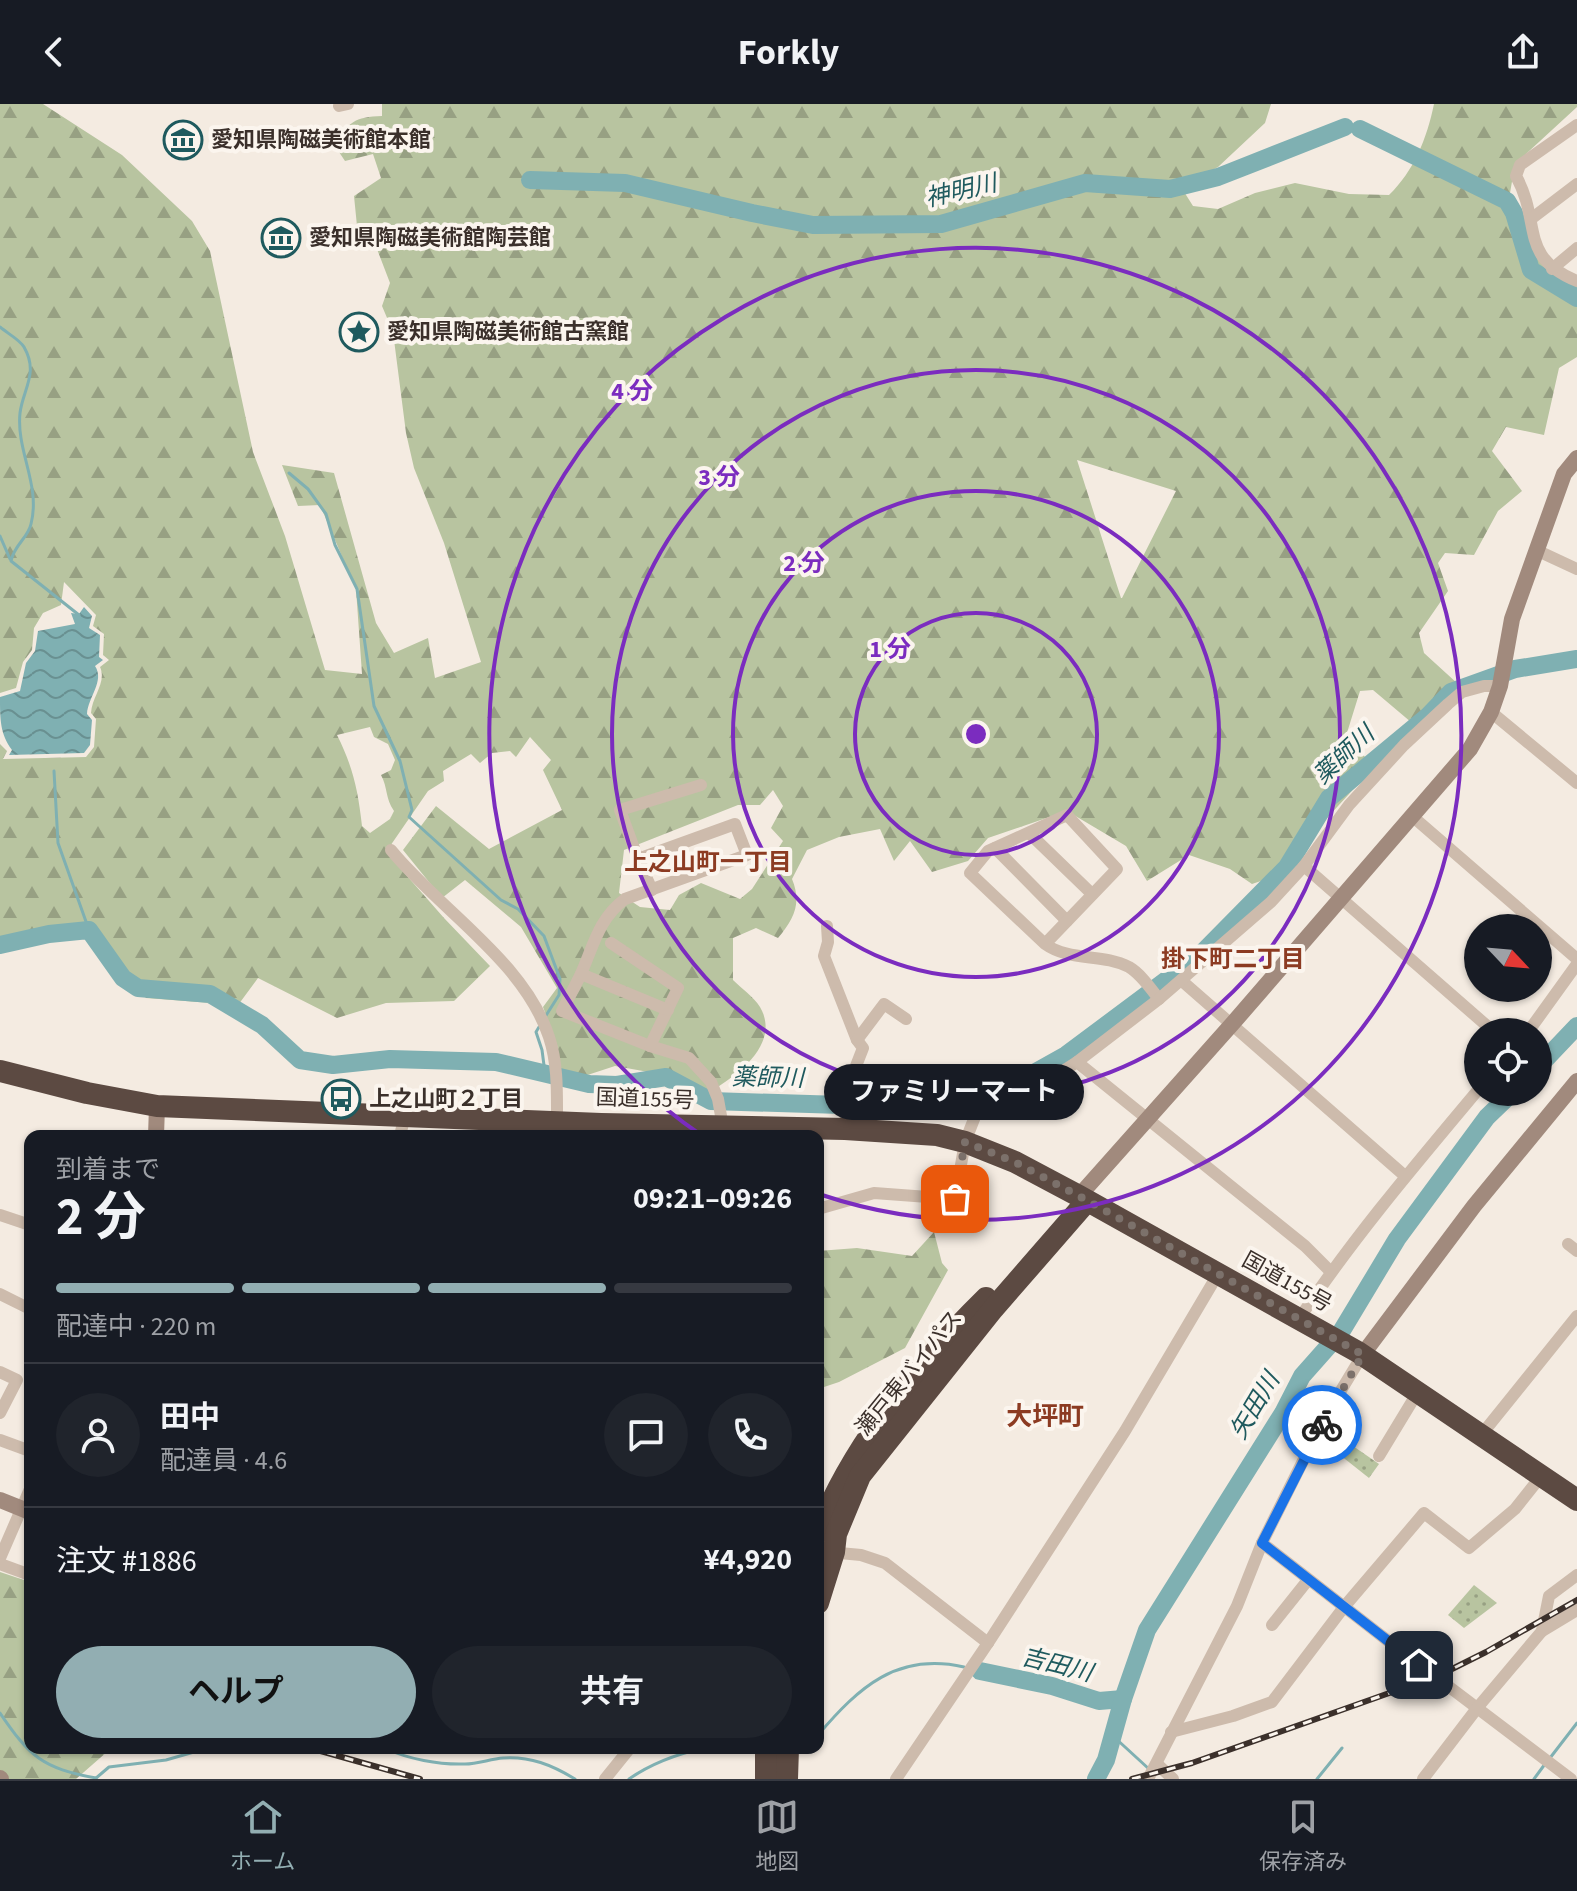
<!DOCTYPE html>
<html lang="ja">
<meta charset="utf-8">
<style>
:root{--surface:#171b24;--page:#20242c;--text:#f1f3f6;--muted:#9ea1a6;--line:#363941;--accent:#92aeb2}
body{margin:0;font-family:"Source Sans 3","Noto Sans JP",sans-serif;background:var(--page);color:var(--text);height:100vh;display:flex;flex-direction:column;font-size:30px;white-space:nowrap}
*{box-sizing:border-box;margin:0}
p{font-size:26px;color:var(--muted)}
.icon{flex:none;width:44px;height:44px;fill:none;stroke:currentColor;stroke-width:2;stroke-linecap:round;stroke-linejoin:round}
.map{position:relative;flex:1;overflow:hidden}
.sheet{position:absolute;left:24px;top:1026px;width:800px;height:624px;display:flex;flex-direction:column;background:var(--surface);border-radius:16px;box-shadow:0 2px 6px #0004}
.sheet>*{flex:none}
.needle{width:52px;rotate:116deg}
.buttons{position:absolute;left:1464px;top:810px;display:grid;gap:16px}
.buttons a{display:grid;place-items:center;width:88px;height:88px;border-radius:50%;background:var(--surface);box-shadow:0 2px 6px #0004;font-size:40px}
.pin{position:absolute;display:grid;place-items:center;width:68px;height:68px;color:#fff;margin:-34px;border-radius:16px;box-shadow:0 4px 12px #0006}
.courier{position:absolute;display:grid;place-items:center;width:80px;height:80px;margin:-40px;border:6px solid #1a73e8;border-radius:50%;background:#fff;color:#222;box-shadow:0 2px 10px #0007}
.bubble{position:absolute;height:56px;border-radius:28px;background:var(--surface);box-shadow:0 2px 6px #0004;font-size:26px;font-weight:700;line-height:56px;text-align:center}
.head em{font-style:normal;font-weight:700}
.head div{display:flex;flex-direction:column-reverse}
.head{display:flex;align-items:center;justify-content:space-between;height:136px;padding:0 32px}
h1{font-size:52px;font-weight:700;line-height:60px}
.bar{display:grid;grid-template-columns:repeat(4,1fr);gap:12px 8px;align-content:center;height:96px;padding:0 32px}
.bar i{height:10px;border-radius:6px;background:var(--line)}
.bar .active{background:var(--accent)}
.bar p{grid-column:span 4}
.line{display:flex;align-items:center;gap:20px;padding:0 32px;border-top:2px solid var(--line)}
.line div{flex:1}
.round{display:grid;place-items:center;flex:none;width:84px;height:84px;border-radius:42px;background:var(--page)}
.action{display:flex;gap:16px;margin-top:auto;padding:16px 32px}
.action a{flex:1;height:92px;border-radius:48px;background:var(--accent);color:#111;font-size:32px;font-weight:700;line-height:92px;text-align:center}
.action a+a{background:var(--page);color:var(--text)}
header{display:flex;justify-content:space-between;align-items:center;height:104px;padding:0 32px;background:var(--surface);font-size:36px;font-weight:700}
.menu{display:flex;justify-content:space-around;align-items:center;height:112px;border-top:2px solid var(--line);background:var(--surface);font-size:22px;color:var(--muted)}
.menu a{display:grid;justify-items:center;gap:4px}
.menu .active{color:var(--accent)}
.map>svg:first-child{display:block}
.forest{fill:url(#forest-firs);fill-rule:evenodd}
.garden{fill:url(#garden-dots)}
.water{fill:url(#water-waves)}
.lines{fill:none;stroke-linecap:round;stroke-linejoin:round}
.stream{stroke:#7fb0b2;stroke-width:3}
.river{stroke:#7fb0b2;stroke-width:18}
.street-tunnel{stroke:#cfc6bd;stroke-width:12;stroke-dasharray:12 6;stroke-linecap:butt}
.street{stroke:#cdbbac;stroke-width:12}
.secondary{stroke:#a18a7d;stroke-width:16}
.highway{stroke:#5c4a42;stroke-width:22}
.rail-casing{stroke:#3b302b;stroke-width:6}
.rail{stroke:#fbf5ee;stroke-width:3;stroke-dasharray:9;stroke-linecap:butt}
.done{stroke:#7c716b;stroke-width:8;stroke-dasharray:0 14.4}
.route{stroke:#1a73e8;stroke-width:10}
.ring{fill:none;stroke:#7b2cbf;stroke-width:4}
.labels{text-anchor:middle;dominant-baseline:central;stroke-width:8;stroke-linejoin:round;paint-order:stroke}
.poi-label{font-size:22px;font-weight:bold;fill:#3b302b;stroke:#fbf5ee;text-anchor:start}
.street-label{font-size:22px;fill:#3b302b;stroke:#fbf5ee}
.water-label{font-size:24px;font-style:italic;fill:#1f5a5e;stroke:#fbf5ee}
.neighbourhood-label{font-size:24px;font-weight:bold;fill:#8c3b22;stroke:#fbf5ee}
.quarter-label{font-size:26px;font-weight:bold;fill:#8c3b22;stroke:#fbf5ee}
.centre{fill:#7b2cbf;stroke:#fbf5ee;stroke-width:4}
.ring-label{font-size:24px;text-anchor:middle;font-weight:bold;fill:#7b2cbf;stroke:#fbf5ee;stroke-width:8;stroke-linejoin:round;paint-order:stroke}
</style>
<header><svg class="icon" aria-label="back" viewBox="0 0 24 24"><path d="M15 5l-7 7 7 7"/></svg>Forkly<svg class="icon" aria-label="share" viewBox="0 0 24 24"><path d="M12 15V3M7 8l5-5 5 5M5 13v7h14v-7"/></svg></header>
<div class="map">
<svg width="1577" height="1675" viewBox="0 0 1577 1675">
<defs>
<pattern id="forest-firs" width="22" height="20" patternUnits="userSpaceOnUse" patternTransform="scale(2)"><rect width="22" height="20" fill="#b8c4a0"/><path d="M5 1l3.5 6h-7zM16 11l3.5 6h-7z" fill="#97a083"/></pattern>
<pattern id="garden-dots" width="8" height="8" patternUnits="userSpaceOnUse" patternTransform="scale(2)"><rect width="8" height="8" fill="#b8c4a0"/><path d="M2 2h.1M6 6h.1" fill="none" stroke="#97a083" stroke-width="1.8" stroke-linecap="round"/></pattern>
<pattern id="water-waves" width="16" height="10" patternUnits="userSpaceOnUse" patternTransform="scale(2)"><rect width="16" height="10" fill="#7fb0b2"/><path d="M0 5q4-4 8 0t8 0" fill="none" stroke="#699091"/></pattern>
</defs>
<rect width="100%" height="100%" fill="#f4ebe1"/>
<g class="forest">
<path d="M 0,0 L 43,0 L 122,51 L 192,117 L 210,147 L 253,348 L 285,432 L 325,566 L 362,570 L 356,485 L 320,401 L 298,402 L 282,361 L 334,369 L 376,519 L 394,549 L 428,534 L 435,574 L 481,558 L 444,439 L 414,364 L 406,329 L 393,228 L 382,202 L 390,179 L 372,132 L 357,122 L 354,92 L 381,74 L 373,50 L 345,57 L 335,42 C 347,18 355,13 382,12 L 382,0 L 1271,0 L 1265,19 L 1218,63 L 1181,83 L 1193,102 L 1218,105 L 1255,89 L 1295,79 L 1349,90 L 1389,91 C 1414,67 1427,34 1434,0 L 1577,0 L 1577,3 L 1515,60 L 1510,89 L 1538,155 L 1546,164 L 1577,182 L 1577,253 L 1559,264 L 1544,331 L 1506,323 L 1492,347 L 1522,387 L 1498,407 L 1474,451 L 1445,449 L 1438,459 L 1448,487 L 1419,529 L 1424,549 L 1458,580 L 1418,624 L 1373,586 L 1360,587 L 1346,632 L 1366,654 L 1360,678 L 1273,773 L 1252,780 L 1230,765 L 1189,751 L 1147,777 L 1126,742 L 1067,707 L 988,734 L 968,757 L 932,768 L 910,737 L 894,757 L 880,725 L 839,733 L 807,746 L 792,775 C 802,799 794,815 778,834 L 756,824 L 733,834 L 733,876 C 741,884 754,893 760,903 C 782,941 734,974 706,990 L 671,972 L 615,962 L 563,979 L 557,941 L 543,903 L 557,884 L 521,823 L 465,776 L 442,794 L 403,746 L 436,702 L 489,745 L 562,706 L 543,666 L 551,656 L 530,633 L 516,653 L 510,647 L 492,649 L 480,659 L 471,650 L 443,667 L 444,677 L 428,687 L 386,748 L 444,814 L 490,862 L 454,897 L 386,899 L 337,914 L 258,874 L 230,912 L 211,899 L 146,894 L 92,823 L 51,822 L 0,837 L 0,640 L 7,647 L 3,655 L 86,653 L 94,643 L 96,615 L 91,609 C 92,592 107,578 100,563 L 109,556 L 103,551 L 104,530 L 93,522 L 96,511 L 64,478 L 61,501 L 43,509 L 34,524 L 32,546 L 23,558 L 16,584 L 0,589 ZM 1077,356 L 1176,387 L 1122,494 L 1121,494 ZM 370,623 L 374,633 L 388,640 L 395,656 L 391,666 L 381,671 C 388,684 385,694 394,707 L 390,715 L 370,729 L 362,722 C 358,686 353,663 337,631 ZM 773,686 L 783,702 L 771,724 L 783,737 L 752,785 L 740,795 L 701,779 L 679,791 L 670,806 L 640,803 L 619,789 L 624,746 L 738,701 L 760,701 Z"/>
<polygon points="934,1128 942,1159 948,1166 905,1244 839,1278 818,1285 818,1147 857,1144 912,1152"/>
<polygon points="0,1468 30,1478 30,1644 136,1644 108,1647 76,1675 0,1675"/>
</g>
<g class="garden">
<polygon points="1327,1324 1379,1360 1369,1374 1321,1336"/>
<polygon points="1474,1481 1497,1499 1464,1524 1448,1511"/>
</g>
<path class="water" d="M 84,503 L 92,512 L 89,524 L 100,531 L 99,553 L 103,556 L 95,562 C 105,577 88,593 87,610 L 92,616 L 90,641 L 84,649 L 9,651 L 12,646 C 0,630 0,615 0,593 L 20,587 L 26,559 L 35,547 L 38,527 L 75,520 L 71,509 L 79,510 Z"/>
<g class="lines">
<g class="stream">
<polyline points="1345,23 1360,25"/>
<path d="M 0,223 C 7,229 20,236 24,243 C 39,269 23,285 20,309 C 16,347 41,381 31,420 C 28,434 14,441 11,457 L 79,511"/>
<polyline points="289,369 308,385 326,410 335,441 357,485 374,602 400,657 412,706 409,713 501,796 518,805 544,832 560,875 559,891 545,913"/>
<polyline points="0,432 10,455"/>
<polyline points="54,667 58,739 89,826"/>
<polyline points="539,923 536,928 542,946 545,969"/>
<path d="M 0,1609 C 30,1653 42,1664 96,1674"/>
<path d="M 818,1631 C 859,1583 897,1548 964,1563"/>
<polyline points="1113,1632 1149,1665"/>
<path d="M 384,1644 C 408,1655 439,1661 465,1660 C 478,1660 490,1655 503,1654 C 530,1652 552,1661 575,1675"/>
<polyline points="1550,1654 1577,1619"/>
<polyline points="95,1675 109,1663 166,1656 208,1644"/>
<path d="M 629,1675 C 652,1659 677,1650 704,1644"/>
<polyline points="1317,1675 1342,1644"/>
<polyline points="1534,1675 1545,1660"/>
</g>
<g class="river">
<polyline points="1360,25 1507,97 1514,109 1531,166 1577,194"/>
<polyline points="530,76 625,79 752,109 813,121 941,120 1085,79 1170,85 1218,73 1345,23"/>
<polyline points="0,841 49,830 89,826 123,874 138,884 210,890 262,921 300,956 333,961 390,955 496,958 589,980 617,981 666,973 711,997 841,1001 931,999 978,993 1007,984 1066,951 1200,851 1287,763 1329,694 1428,612 1451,588 1515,565 1577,555"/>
<polyline points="1538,963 1577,922"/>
<polyline points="980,1567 1052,1582 1099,1597 1123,1595"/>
<polyline points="1096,1675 1106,1656 1123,1595 1147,1526 1283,1309 1302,1272 1341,1228 1397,1135 1487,1013 1513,988"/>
</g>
<polyline class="street-tunnel" points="1419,1561 1448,1582"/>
<g class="street">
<polyline points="339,2 348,0"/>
<path d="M 1577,21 L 1520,61 L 1516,72 C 1542,119 1518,153 1577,177"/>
<polyline points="1531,115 1577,80"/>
<polyline points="1552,165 1577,144"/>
<polyline points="1536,446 1577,465"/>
<polyline points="1491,608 1577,679"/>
<path d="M 701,681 L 620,706 L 638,755 L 735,720 L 747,751 L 625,795 C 598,815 593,844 580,872 C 574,884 568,895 562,907 L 650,942 L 689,954 L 711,978 L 718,995 L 723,1023"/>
<polyline points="1412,712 1577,855"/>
<polyline points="1029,729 1092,790"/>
<polyline points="995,744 1067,817"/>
<path d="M 391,746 C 440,806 524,857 549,933 C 558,960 557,989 557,1018"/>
<polyline points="638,755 652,786"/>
<polyline points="1304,762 1494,928"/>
<polyline points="827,822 828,838 824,852 857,936 863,944 847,985 845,1025"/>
<polyline points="611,839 678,884 650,942"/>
<path d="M 1045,840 L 1117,765 L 1067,711 L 988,747 L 970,769 L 1045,840 C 1070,858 1102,849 1129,863 C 1141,870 1151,885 1159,895"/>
<polyline points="581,870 668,906"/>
<polyline points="1182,877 1405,1072"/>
<polyline points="1528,928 1577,860"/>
<polyline points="857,936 884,900 906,915"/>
<polyline points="1077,958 1305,1142 1331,1168"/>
<polyline points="400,1032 405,1011"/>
<polyline points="818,1105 874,1089 955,1095 965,1038 976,1010 1046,978 1077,958 1159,895 1271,798 1304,762 1349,701 1404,641 1448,600 1462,588 1484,582 1500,582"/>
<polyline points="0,1111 30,1121"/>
<polyline points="1568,1140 1577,1147"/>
<polyline points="0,1190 30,1205"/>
<path d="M 1299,1215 C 1353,1134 1416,1060 1478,986"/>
<polyline points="0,1268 17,1276 0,1309"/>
<polyline points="1482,1330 1577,1212"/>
<polyline points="0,1336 30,1347"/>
<polyline points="1379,1352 1419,1286"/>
<polyline points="1262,1439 1419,1561"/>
<polyline points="818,1447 861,1451 885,1459 988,1539"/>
<polyline points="0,1454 30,1385"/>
<polyline points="0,1460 30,1471"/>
<polyline points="1272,1521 1308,1476"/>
<polyline points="1542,1527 1577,1506"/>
<polyline points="1448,1582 1571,1675"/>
<polyline points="1171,1628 1233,1612 1272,1598 1344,1503 1424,1409 1469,1444 1515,1405 1542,1371"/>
<polyline points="1157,1660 1173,1675"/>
<polyline points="605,1675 630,1644"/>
<polyline points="896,1675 988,1539 1125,1327 1218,1170"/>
<polyline points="1148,1675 1237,1502 1262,1439 1325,1313 1363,1250"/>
<polyline points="1423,1675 1478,1603 1542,1527 1549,1492 1577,1471"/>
</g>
<g class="secondary">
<polyline points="156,1032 157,1002"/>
<polyline points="1079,1092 1233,919 1470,645 1491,608 1500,582 1512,515 1564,370 1577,354"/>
<polyline points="1363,1250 1474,1102 1577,977"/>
<polyline points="0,1396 30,1408"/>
<polyline points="0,1674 1,1675"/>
</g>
<g class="highway">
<polyline points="0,967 87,989 157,1002 601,1020 845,1025 937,1031 965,1038 1015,1058 1079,1092 1358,1248 1577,1396"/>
<path d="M 818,1429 C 852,1342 920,1259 986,1194"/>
<polyline points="818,1499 834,1448 836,1430 860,1372 993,1205 1087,1097"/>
<polyline points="766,1675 766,1644"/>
<polyline points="787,1675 788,1644"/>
</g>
<g class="rail-casing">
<g id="rail">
<polyline points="310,1644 420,1675"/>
<polyline points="1132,1675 1192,1659 1440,1571 1486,1548 1577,1496"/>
</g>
</g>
<use href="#rail" class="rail"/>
</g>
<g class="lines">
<polyline class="done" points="955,1095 965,1038 1015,1058 1079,1092 1358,1248 1363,1250 1322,1321"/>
<polyline class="route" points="1322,1321 1262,1439 1419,1561"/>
</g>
<g class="ring">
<circle cx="976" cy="630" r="121"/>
<circle cx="976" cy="630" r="243"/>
<circle cx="976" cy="630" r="364"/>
<path d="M701 1031A486 486 0 1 1 822 1091"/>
</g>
<defs>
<g id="museum-ring" transform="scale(2)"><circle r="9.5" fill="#fbf5ee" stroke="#1f5a5e" stroke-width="1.5"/><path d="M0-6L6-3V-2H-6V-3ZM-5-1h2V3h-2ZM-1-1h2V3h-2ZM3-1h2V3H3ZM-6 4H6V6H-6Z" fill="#1f5a5e"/></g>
<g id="sight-ring" transform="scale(2)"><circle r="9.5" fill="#fbf5ee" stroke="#1f5a5e" stroke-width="1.5"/><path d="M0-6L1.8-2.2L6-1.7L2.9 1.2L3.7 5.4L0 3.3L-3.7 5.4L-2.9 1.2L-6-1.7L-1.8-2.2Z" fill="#1f5a5e"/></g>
<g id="bus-ring" transform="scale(2)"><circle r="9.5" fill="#fbf5ee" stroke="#1f5a5e" stroke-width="1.5"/><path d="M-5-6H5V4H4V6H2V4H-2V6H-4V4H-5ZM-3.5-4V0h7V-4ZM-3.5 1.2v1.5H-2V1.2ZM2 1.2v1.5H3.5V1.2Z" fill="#1f5a5e"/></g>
</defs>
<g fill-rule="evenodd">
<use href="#museum-ring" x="183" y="36"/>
<use href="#museum-ring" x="281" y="134"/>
<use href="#sight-ring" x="359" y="228"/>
<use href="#bus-ring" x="341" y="995"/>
</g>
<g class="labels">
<g class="poi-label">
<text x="211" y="36">愛知県陶磁美術館本館</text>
<text x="309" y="134">愛知県陶磁美術館陶芸館</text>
<text x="387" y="228">愛知県陶磁美術館古窯館</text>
<text x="369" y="995">上之山町２丁目</text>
</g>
<g class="street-label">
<text transform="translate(645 995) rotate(2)">国道155号</text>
<text transform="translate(1287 1178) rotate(29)">国道155号</text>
<text transform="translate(909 1269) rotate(-51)">瀬戸東バイパス</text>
</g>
<g class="water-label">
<text transform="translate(961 87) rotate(-13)">神明川</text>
<text transform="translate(1344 651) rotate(-43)">薬師川</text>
<text transform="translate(768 974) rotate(1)">薬師川</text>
<text transform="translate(1255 1302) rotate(-59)">矢田川</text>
<text transform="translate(1057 1561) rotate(14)">吉田川</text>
</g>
<g class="neighbourhood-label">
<text x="708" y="758">上之山町一丁目</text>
<text x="1233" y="855">掛下町二丁目</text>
</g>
<g class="quarter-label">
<text x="1045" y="1312">大坪町</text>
</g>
</g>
<circle cx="976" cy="630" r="12" class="centre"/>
<g class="ring-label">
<text x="632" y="295">4 分</text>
<text x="719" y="381">3 分</text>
<text x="804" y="467">2 分</text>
<text x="890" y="553">1 分</text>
</g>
</svg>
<div class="buttons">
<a><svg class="needle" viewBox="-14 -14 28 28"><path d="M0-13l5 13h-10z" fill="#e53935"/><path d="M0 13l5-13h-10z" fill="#9ea1a6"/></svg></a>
<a><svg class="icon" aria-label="locate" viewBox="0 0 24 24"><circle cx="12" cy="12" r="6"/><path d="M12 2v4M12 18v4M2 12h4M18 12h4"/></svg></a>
</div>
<div class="pin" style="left:955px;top:1095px;background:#ea580c"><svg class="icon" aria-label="bag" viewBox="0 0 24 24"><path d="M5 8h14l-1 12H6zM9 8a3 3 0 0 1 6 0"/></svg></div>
<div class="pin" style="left:1419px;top:1561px;background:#1f2937"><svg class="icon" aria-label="home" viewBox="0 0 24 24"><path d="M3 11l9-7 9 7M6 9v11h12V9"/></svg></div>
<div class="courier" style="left:1322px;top:1321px"><svg class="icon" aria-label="bike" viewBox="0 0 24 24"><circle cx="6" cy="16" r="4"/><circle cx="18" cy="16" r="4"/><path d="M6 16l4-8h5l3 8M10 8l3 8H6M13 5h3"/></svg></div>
<div class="bubble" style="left:824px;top:960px;width:260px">ファミリーマート</div>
<section class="sheet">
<div class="head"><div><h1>2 分</h1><p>到着まで</p></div><em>09:21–09:26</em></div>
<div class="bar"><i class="active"></i><i class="active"></i><i class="active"></i><i></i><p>配達中 · 220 m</p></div>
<div class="line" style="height:144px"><a class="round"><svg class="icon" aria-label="person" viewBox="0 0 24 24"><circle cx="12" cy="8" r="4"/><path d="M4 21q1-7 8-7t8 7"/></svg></a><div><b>田中</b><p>配達員 · 4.6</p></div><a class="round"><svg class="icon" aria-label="chat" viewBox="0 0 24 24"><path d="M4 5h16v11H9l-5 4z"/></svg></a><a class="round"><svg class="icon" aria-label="phone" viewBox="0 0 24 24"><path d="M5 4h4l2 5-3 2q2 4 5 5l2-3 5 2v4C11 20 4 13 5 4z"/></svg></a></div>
<div class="line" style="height:104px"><div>注文 #1886</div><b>¥4,920</b></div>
<div class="action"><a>ヘルプ</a><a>共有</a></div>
</section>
</div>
<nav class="menu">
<a class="active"><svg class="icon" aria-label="home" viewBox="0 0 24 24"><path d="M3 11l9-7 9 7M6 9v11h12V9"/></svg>ホーム</a>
<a><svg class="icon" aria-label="map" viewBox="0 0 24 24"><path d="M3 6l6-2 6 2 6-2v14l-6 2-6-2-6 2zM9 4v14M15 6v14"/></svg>地図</a>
<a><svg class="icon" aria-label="saved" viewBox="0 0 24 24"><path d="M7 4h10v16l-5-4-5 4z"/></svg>保存済み</a>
</nav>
